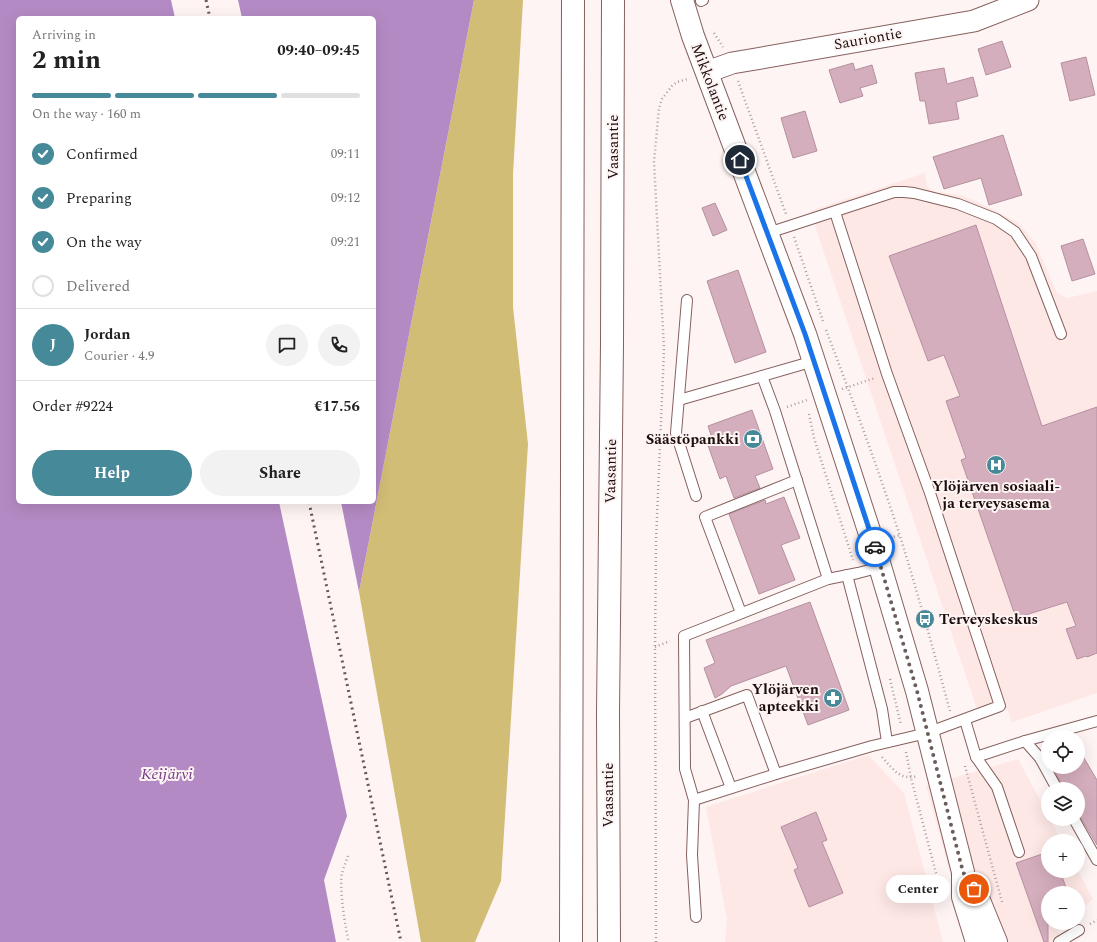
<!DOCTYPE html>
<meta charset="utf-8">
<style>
:root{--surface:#fff;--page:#f2f2f2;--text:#222;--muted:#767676;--line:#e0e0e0;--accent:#468999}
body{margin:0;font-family:Spectral,serif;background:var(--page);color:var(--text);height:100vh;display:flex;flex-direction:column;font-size:15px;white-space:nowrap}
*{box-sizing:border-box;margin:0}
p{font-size:13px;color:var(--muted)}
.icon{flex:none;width:22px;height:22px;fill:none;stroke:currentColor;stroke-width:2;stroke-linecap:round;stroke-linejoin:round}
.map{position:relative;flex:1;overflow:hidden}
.details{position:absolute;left:16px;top:16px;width:360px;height:488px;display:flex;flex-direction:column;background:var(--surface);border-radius:6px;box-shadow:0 4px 16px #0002}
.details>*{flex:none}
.tools{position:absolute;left:1041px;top:730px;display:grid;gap:8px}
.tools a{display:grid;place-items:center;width:44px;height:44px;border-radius:50%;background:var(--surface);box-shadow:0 4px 16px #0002;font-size:20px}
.pin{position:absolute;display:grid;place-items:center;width:34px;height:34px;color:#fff;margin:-17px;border:2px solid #fff;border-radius:50%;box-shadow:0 1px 4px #0007}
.courier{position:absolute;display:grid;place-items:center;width:40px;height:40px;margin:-20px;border:3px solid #1a73e8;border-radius:50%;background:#fff;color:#222;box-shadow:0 1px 5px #0007}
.bubble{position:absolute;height:28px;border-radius:14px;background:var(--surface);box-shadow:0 4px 16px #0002;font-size:13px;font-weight:700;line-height:28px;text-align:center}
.headline em{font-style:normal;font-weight:700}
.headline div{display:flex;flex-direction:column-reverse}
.headline{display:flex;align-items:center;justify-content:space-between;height:68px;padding:0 16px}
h1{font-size:26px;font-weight:700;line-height:30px}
.bar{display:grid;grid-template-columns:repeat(4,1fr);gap:6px 4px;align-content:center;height:48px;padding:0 16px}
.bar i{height:5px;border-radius:3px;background:var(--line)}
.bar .active{background:var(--accent)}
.bar p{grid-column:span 4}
.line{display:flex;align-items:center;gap:10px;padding:0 16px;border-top:1px solid var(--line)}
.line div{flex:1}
.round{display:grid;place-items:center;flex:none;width:42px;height:42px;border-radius:21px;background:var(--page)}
ol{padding:0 16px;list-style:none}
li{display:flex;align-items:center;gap:12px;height:44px}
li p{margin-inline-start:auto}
li .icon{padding:4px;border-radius:50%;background:var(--accent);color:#fff;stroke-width:4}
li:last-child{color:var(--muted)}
li i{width:22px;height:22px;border:2px solid var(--line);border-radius:50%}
.primary-button{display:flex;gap:8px;margin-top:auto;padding:8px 16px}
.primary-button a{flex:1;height:46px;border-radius:24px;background:var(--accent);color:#fff;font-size:16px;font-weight:700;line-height:46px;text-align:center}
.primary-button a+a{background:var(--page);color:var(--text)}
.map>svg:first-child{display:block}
.built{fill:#fee8e6}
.forest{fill:#d2bd76}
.water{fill:#b48ac4}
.building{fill:#d5aebe;stroke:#b590a0}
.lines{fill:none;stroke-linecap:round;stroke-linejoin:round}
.lane-casing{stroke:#86605d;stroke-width:12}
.street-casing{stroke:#86605d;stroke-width:23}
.secondary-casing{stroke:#86605d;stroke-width:24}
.highway-casing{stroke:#86605d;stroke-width:24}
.path{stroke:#aa9f9e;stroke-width:2.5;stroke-dasharray:1 3;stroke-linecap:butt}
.lane{stroke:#fff;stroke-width:10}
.street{stroke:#fff;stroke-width:21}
.secondary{stroke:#fff;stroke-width:22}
.highway{stroke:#fff;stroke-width:22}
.rail{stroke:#655857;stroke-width:3;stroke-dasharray:2 4;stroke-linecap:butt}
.done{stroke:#6a5e5d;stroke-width:4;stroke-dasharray:0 7.2}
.route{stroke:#1a73e8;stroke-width:5}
.labels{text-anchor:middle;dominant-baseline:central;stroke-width:4;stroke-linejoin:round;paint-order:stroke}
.street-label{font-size:15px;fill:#1b0d0c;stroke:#fef4f3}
.poi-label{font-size:15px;font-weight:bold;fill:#1b0d0c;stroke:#fef4f3;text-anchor:end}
.water-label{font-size:16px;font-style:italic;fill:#723d84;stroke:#fef4f3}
</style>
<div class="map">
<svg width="1097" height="942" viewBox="0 0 1097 942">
<rect width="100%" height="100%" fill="#fef4f3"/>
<g class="built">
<polygon points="925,173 927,186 930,189 936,192 961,195 988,207 1017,222 1035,242 1057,293 1067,298 1097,291 1097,693 1012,722 1007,709 980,718 810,211"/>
<polygon points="868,755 904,793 943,942 725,942 727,920 706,807"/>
<polygon points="1018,759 1048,815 1048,819 1050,819 1062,841 1048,841 1048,871 1078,871 1093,899 1078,913 1078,893 1048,893 1048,923 1066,923 1058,931 1062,942 969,942 926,786"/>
</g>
<polygon class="forest" points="474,0 523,0 513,174 513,307 528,444 501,881 475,942 421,942 359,592"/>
<g class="water">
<polygon points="0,0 171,0 175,18 18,18 18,502 279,502 347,816 324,880 336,942 0,942"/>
<polygon points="238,0 474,0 359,592 341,502 374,502 374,18 242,18"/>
</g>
<g class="building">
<polygon points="1002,41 1011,67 986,75 978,49"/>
<polygon points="1086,57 1095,95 1070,101 1061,63"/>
<polygon points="853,63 855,70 872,65 877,83 860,88 863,96 840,103 829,70"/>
<polygon points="944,68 947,84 973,77 978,96 956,102 959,119 929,124 925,101 920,101 915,73"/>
<polygon points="805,111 817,151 793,158 781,118"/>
<polygon points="1003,135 1022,195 989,205 981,178 944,189 933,157"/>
<polygon points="715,203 727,230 713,236 702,208"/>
<polygon points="976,225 1042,426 1097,407 1097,653 1087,657 1086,656 1077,659 1066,629 1076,626 1067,602 1016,618 961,460 966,458 946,401 960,396 944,355 928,361 889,256"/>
<polygon points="1083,239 1095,274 1072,281 1061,246"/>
<polygon points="738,270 766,352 735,363 707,281"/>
<polygon points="752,410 773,469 755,476 760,488 734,498 726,476 720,479 705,437 711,435 708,426"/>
<polygon points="784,497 800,538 781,545 795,580 759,594 729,514 765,500 766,504"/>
<polygon points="810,602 849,710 808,725 786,666 731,686 722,694 715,698 704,668 715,663 706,640"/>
<polygon points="1078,748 1097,780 1097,845 1078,813 1078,789 1064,789 1055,772 1063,767 1078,767"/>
<polygon points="816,812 827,840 822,842 843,893 809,907 794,870 798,868 781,827"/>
<polygon points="1048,852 1048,871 1060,871 1068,893 1048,893 1048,942 1044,942 1016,863"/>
</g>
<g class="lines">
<g class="lane-casing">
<g id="lane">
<polyline points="701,1 703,0"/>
<polyline points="768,233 894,192 904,192 914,193 958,204 996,219 1015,232 1031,256 1061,334"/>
<polyline points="687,300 676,433 696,496"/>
<polyline points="762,376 775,411 828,579"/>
<polyline points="679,400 814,361"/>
<polyline points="847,575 882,709 887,742"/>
<polyline points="741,613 705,517 797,480"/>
<polyline points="702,711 731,788"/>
<polyline points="685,718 747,695 776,774"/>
<polyline points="965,720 976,757 1025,741 1097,721"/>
<polyline points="1025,741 1040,758 1057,789"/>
<polyline points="976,757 997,787 1019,852"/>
<polyline points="694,800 776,774 872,746 927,733 1000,706 930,493 887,374 835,212"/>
<polyline points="1074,819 1097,860"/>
<polyline points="696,917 692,855 694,800 685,769 684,636 828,579 858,573 881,567"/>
<polyline points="1059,942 1079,930"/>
</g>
</g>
<g class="street-casing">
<polyline id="street" points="707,72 732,63 750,60 974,21 1028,0"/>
</g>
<g class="secondary-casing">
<g id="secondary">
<polyline points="682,0 693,36 805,334 873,543 917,691 963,872 963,897 977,942"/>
<polyline points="973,886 996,942"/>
</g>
</g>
<g class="highway-casing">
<g id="highway">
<polyline points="571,942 573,0"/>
<polyline points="609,942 608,713 612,344 613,0"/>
</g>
</g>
<g class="path">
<polyline points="714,33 723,47"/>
<polyline points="738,81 786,214"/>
<polyline points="794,237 823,321"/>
<path d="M 826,330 C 852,398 877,466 900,536 C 918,594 934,652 950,711"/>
<polyline points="842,389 875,378"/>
<polyline points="787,407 807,400"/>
<polyline points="809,414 814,438 853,560"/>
<polyline points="890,538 900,535"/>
<polyline points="655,647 670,641"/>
<polyline points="890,679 901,725"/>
<polyline points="906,752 911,778 942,896"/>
<path d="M 882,757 C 893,769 900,781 918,776"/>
<polyline points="965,766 1002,902"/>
<path d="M 348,856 C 346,861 344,867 342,873 C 339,886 345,929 349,942"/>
<polyline points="1090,924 1097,920"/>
<polyline points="656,942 655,647 656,541 664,349 654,162 659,108 662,99 672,86 677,82 688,79"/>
</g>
<use href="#lane" class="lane"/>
<use href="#street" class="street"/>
<use href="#secondary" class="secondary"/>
<use href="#highway" class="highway"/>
<g class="rail">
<polyline points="206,0 210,18"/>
<polyline points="309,502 401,942"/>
</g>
</g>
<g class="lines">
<polyline class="done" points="875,547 917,691 963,872 974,889"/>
<polyline class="route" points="740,160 805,334 875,547"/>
</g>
<defs>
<g id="bank-disc" transform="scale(1)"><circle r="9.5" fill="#468999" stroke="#fef4f3"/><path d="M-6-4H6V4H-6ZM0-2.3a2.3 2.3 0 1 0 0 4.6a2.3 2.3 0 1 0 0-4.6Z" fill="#fff"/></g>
<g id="hospital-disc" transform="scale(1)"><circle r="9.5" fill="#468999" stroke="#fef4f3"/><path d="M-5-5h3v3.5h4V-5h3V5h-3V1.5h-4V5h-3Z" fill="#fff"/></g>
<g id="bus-disc" transform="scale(1)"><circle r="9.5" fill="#468999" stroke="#fef4f3"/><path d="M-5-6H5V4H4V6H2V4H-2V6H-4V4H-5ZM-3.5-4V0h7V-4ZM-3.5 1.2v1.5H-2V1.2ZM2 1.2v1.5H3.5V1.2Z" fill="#fff"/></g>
<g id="pharmacy-disc" transform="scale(1)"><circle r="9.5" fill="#468999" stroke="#fef4f3"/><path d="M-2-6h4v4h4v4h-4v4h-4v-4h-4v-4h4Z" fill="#fff"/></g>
</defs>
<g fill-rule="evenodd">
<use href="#bank-disc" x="753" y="439"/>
<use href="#hospital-disc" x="996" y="465"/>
<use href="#bus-disc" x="925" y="619"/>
<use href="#pharmacy-disc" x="833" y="698"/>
</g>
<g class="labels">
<g class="street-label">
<text transform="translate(868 39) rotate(-10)">Sauriontie</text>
<text transform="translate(710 82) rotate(69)">Mikkolantie</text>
<text transform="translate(613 147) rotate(-90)">Vaasantie</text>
<text transform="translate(611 471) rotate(-89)">Vaasantie</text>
<text transform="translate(608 795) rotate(-90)">Vaasantie</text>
</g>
<g class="poi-label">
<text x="739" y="439">Säästöpankki</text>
<text x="996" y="486" text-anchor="middle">Ylöjärven sosiaali-<tspan x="996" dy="17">ja terveysasema</tspan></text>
<text x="939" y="619" text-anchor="start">Terveyskeskus</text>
<text x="819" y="689">Ylöjärven<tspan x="819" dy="17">apteekki</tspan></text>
</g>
<g class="water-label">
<text x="167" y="774">Keijärvi</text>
</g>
</g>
</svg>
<div class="tools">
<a><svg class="icon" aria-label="locate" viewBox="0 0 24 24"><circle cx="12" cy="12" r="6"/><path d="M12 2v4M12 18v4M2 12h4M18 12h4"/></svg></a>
<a><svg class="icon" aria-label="layers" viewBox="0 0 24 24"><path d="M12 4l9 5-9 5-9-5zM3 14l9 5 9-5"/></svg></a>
<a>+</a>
<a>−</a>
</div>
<div class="pin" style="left:974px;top:889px;background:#ea580c"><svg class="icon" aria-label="bag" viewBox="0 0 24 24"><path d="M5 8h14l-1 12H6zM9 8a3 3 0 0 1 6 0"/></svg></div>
<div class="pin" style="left:740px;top:160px;background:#1f2937"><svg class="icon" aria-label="home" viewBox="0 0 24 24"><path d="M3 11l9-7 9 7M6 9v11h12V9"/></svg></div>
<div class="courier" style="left:875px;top:547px"><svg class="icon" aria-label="car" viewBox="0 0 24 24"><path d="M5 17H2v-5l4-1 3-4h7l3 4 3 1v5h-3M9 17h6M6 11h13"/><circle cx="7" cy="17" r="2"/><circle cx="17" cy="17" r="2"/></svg></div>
<div class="bubble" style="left:886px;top:875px;width:64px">Center</div>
<section class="details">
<div class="headline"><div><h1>2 min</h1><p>Arriving in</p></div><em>09:40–09:45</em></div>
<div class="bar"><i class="active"></i><i class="active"></i><i class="active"></i><i></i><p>On the way · 160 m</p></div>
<ol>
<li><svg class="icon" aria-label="check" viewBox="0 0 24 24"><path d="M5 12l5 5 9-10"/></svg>Confirmed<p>09:11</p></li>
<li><svg class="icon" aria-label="check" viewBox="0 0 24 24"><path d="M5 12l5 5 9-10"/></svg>Preparing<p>09:12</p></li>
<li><svg class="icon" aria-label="check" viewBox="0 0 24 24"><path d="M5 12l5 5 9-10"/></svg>On the way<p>09:21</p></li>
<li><i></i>Delivered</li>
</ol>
<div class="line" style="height:72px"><b class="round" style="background:var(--accent);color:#fff">J</b><div><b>Jordan</b><p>Courier · 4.9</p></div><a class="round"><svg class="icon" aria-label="chat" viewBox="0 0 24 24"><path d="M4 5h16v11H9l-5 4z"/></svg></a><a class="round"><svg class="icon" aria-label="phone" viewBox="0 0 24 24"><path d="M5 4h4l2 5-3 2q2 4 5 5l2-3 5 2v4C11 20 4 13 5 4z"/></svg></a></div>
<div class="line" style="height:52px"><div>Order #9224</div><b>€17.56</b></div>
<div class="primary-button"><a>Help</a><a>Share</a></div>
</section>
</div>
